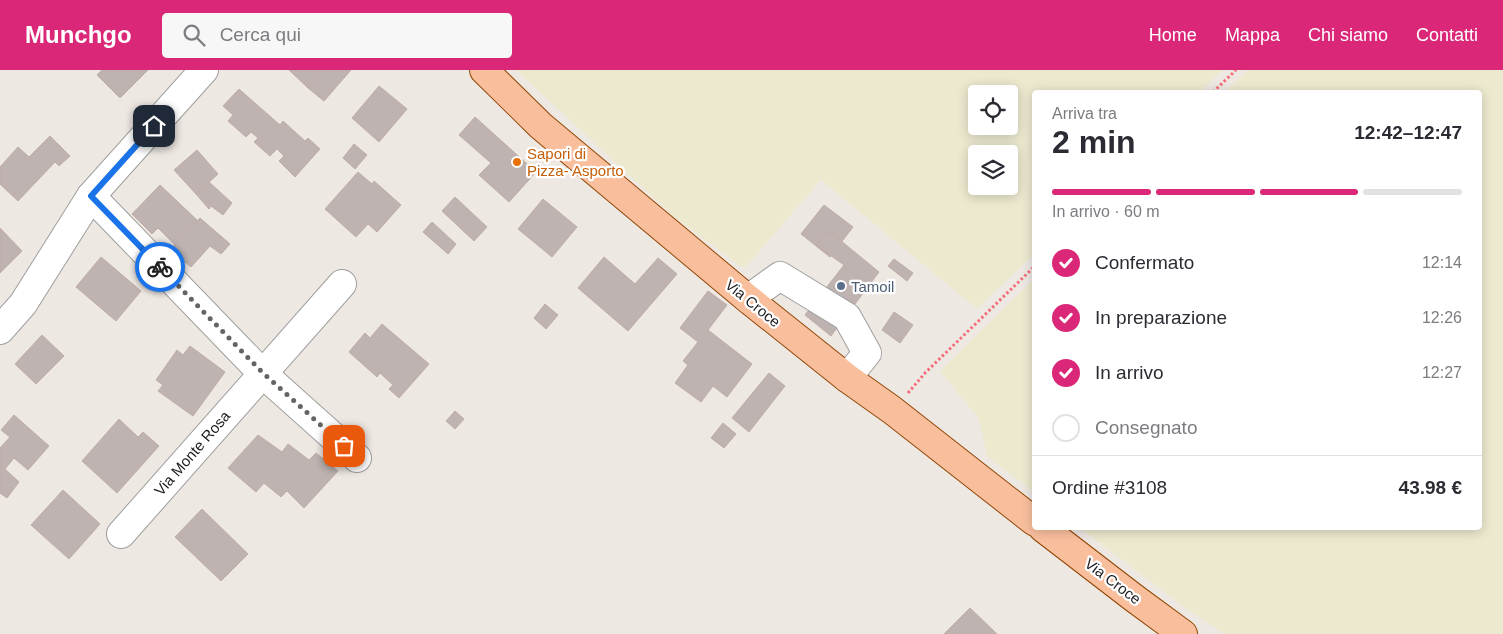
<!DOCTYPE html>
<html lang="it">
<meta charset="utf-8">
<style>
:root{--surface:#fff;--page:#f7f7f7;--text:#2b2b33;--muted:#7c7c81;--line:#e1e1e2;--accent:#db2777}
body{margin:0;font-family:Arial,sans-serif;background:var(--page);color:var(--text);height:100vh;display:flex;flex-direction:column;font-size:19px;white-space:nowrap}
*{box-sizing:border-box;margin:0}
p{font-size:16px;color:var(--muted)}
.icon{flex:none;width:28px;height:28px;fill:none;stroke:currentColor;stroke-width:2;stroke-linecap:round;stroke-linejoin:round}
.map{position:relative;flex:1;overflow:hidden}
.drawer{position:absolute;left:1032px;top:20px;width:450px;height:440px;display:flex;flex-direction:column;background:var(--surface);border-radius:5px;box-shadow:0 2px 12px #0003}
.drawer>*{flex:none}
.fabs{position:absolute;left:968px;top:15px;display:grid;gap:10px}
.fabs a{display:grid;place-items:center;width:50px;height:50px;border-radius:5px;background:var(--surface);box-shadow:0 2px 12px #0003;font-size:25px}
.pin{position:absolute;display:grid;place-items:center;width:42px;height:42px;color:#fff;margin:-21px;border-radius:10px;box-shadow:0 2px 8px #0006}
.courier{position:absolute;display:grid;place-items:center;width:50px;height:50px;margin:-25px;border:4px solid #1a73e8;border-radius:50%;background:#fff;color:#222;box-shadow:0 1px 6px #0007}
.overview em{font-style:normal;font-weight:700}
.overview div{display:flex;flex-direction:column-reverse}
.overview{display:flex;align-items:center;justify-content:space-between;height:85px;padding:0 20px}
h1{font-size:32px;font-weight:700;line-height:38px}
.bar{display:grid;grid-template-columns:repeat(4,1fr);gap:8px 5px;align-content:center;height:60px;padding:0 20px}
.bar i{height:6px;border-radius:4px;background:var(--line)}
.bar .active{background:var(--accent)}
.bar p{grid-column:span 4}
.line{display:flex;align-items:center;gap:12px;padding:0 20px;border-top:1px solid var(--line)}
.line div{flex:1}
ol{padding:0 20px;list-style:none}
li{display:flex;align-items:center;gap:15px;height:55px}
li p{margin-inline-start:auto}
li .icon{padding:5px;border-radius:50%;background:var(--accent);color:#fff;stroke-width:4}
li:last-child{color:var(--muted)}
li i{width:28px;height:28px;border:2px solid var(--line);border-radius:50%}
header{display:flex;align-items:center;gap:30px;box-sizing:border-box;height:70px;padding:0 25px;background:var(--accent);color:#fff}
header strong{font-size:24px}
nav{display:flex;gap:28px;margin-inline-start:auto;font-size:18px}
.search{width:350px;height:45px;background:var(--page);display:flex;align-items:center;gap:12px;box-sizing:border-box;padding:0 18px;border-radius:5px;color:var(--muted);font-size:19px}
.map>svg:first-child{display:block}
.farmland{fill:#ece9cf;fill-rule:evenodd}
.building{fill:#beb3b0;stroke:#bfaca6}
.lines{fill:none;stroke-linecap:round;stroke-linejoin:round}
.minor-casing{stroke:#9e9e9e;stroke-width:30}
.major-casing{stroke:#924704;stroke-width:30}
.path{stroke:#f56d7a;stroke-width:3;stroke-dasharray:2.5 2.5;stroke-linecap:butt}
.minor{stroke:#fff;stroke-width:28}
.major{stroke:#f9bf9d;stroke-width:28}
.done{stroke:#666462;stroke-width:5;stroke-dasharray:0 9}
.route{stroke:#1a73e8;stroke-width:6}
.food-dot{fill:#e8710a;stroke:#fff;stroke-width:2}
.service-dot{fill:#5c6f8a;stroke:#fff;stroke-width:2}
.labels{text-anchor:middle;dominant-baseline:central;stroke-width:4.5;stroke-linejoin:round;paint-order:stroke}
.food-label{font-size:15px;fill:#c56008;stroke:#fff;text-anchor:start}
.service-label{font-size:15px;fill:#4e5e75;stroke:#fff;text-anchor:start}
.street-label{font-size:15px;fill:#1d1d1d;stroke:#fff}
</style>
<header>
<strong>Munchgo</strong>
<div class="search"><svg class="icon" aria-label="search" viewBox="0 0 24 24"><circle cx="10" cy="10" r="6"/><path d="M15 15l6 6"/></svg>Cerca qui</div>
<nav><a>Home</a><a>Mappa</a><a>Chi siamo</a><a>Contatti</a></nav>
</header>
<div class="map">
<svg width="1503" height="564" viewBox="0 0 1503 564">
<rect width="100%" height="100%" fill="#eee8e3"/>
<g class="farmland">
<path d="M 516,0 L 1223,0 L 1200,22 L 1035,22 L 1035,183 L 977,239 L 821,110 L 744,199 L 671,144 ZM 976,24 L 1009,24 L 1009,56 L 976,56 ZM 976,84 L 1009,84 L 1009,116 L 976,116 Z"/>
<polygon points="1248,0 1503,0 1503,564 1225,564 1189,541 1080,458 1480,458 1480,22 1225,22"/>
<polygon points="1035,208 1035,423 987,386 979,349 940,301"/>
</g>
<g class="building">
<polygon points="102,0 148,0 120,28 97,5"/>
<polygon points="289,0 324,0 308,18"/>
<polygon points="324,0 351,0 324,31 308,18"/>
<polygon points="379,16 407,39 379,72 352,48"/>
<polygon points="239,19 280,55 283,51 305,71 308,68 320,79 295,107 279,91 284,86 277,79 270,86 254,72 258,68 251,62 246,67 228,51 233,45 223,36"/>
<polygon points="475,47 536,102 509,132 479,105 491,93 459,65"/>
<polygon points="50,66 70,86 59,96 55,92 18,131 0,114 0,97 18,77 29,87"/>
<polygon points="354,74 367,85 355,99 343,88"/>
<polygon points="197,80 218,104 196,124 174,100"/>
<polygon points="358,102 372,114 374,111 401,135 377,162 368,154 356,167 325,139"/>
<polygon points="209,112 232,133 223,145 211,136 209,139 196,124"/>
<polygon points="160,115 198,151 175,175 158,158 152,164 132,144"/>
<polygon points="455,127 487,157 474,171 442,141"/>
<polygon points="543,129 577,157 552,187 518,159"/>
<polygon points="824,135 853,157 830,187 801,164"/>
<polygon points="200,148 230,174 221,184 210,176 191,197 170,180"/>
<polygon points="432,152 456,174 448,184 423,162"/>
<polygon points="0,158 22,181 0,203"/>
<polygon points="829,161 879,202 831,266 805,245 844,195 816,175"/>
<polygon points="101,187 141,221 116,251 76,217"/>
<polygon points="604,187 635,214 658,188 677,204 628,261 578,218"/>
<polygon points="894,189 913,203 907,211 888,196"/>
<polygon points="708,221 727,235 708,260 752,294 727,327 713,316 701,332 675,313 688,295 683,291 698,272 680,258"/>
<polygon points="545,234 558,245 546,259 534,248"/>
<polygon points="894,242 913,255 900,273 882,260"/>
<polygon points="382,254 429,294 399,328 389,319 393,315 380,303 377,307 349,282 365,263 370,268"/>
<polygon points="42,265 64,286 36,314 15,294"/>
<polygon points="190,276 225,302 193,346 158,321 163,315 156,310 177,280 183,285"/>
<polygon points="769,303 785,316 749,362 732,348"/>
<polygon points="455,341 464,349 455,359 446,351"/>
<polygon points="14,345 49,376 28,400 14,388 5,399 19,412 7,428 0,423 0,378 10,367 1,360"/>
<polygon points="119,349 138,367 143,362 159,376 117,423 82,391"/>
<polygon points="723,353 736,364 724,378 711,368"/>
<polygon points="258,365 282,382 288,374 309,390 316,383 338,401 304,438 287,421 281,427 264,413 256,422 228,398"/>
<polygon points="63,420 100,454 69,489 31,455"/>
<polygon points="202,439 248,484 221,511 175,467"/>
<polygon points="970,538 997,564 944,564"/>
</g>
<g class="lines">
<g class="minor-casing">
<g id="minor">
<polyline points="91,126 262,303 357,388"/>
<polyline points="748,229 780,206 847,247 867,283 847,308"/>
<polyline points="0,260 23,234 91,126 204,0"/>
<polyline points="121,464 342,214"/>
</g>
</g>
<g class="major-casing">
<g id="major">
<polyline points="484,0 541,56 748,229 847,308 892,340 1035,452"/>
<polyline points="1043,458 1134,528 1183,564"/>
</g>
</g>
<g class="path">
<polyline points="1213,22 1236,0"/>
<polyline points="908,323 925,303 1035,196"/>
</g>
<use href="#minor" class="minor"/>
<use href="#major" class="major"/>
</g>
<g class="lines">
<polyline class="done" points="160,197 262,302 344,376"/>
<polyline class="route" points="154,56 91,126 160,197"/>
</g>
<circle class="food-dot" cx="517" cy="92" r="5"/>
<circle class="service-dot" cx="841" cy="216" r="5"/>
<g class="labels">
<g class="food-label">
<text x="527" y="83">Sapori di<tspan x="527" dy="17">Pizza- Asporto</tspan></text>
</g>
<g class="service-label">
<text x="851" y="216">Tamoil</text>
</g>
<g class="street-label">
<text transform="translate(753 233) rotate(39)">Via Croce</text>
<text transform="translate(192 383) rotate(-49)">Via Monte Rosa</text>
<text transform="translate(1113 511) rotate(37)">Via Croce</text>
</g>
</g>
</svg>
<div class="fabs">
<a><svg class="icon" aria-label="locate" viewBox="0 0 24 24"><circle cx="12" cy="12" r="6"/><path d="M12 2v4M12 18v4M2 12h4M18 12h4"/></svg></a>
<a><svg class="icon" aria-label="layers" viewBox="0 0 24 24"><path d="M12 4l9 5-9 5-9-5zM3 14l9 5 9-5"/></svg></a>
</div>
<div class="pin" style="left:344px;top:376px;background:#ea580c"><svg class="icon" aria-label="bag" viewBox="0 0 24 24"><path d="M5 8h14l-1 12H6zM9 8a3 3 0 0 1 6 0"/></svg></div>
<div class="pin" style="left:154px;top:56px;background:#1f2937"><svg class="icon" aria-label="home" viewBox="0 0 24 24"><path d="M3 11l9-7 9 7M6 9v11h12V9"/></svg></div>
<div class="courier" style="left:160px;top:197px"><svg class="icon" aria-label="bike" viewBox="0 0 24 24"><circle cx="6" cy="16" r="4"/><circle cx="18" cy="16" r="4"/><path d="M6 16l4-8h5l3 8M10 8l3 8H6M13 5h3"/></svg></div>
<section class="drawer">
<div class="overview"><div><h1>2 min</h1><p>Arriva tra</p></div><em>12:42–12:47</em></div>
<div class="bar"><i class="active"></i><i class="active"></i><i class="active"></i><i></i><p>In arrivo · 60 m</p></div>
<ol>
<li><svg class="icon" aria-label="check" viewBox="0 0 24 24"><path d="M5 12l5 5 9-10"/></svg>Confermato<p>12:14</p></li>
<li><svg class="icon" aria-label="check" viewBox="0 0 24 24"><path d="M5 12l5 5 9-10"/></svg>In preparazione<p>12:26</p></li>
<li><svg class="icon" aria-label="check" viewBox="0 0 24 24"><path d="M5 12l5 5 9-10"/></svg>In arrivo<p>12:27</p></li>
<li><i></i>Consegnato</li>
</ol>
<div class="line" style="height:65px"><div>Ordine #3108</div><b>43.98 €</b></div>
</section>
</div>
